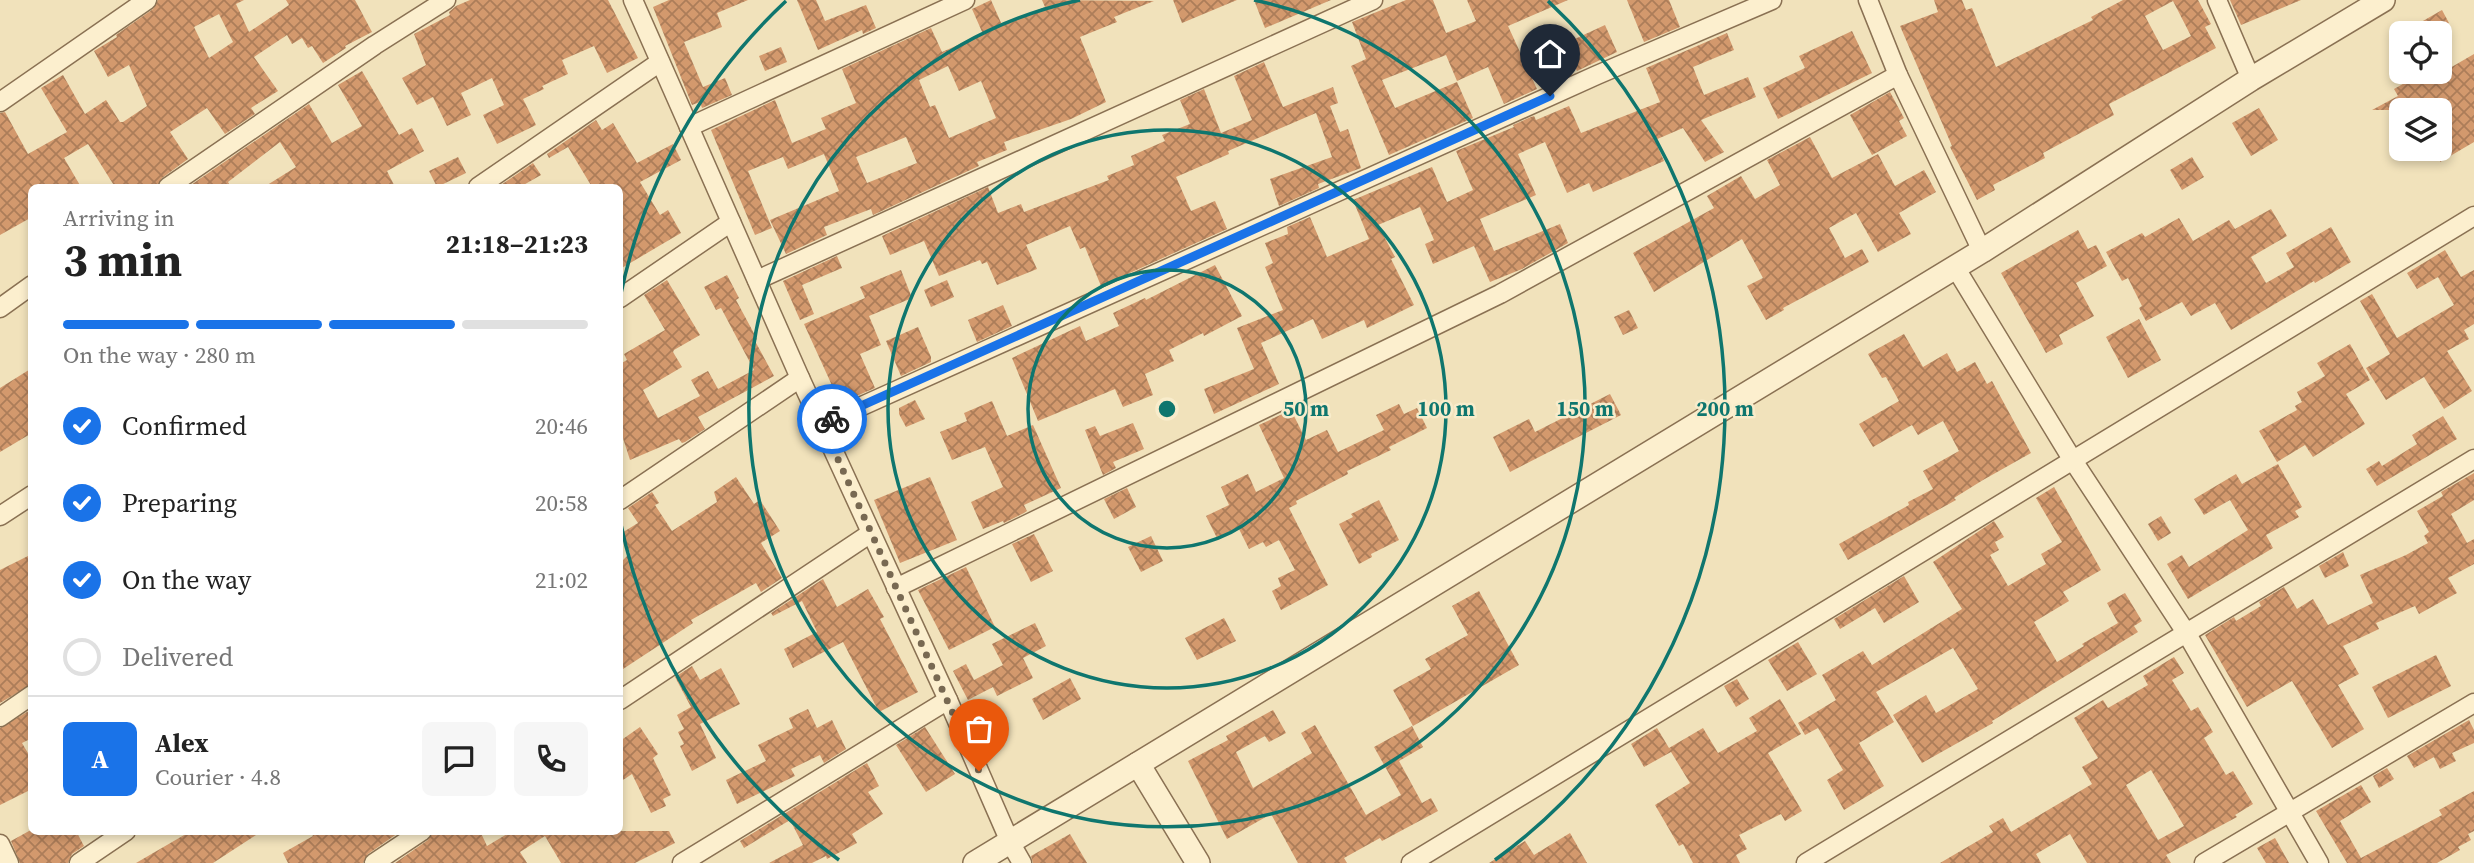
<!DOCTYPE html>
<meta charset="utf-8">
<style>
:root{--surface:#fff;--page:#f6f6f6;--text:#222;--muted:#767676;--line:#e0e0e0;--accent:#1a73e8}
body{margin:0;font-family:"Source Serif 4",serif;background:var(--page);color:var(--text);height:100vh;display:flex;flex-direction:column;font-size:26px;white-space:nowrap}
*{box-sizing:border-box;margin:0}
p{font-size:23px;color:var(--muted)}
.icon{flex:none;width:38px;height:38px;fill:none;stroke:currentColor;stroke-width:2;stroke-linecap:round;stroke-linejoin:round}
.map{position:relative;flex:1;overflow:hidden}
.sheet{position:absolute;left:28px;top:184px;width:595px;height:651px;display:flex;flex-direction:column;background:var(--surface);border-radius:10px;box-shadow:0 4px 10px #0003}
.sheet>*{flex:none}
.fabs{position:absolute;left:2389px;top:21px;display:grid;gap:14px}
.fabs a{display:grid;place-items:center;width:63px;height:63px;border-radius:10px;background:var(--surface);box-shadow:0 4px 10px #0003;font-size:35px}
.pin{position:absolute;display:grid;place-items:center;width:60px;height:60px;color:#fff;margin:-72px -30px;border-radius:50% 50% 50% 0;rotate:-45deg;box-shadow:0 0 7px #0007}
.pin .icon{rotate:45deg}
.courier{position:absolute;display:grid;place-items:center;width:70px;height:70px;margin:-35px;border:5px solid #1a73e8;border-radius:50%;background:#fff;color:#222;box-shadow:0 2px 9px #0007}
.overview em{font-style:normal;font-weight:700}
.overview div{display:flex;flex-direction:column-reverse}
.overview{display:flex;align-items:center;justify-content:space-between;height:119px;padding:0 35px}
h1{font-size:46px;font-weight:700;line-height:52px}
.bar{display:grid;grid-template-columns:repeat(4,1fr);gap:10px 7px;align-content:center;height:84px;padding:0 35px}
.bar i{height:9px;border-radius:5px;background:var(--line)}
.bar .current{background:var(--accent)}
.bar p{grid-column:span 4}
.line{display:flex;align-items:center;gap:18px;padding:0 35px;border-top:2px solid var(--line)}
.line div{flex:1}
.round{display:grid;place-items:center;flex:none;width:74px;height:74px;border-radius:10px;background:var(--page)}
ol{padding:0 35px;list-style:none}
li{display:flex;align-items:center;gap:21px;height:77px}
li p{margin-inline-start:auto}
li .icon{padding:7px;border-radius:50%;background:var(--accent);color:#fff;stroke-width:4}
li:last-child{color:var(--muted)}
li i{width:38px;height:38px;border:4px solid var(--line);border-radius:50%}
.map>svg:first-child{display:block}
.building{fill:url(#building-cross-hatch);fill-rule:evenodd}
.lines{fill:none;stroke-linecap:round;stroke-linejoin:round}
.minor-casing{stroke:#8a7153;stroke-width:21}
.tertiary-casing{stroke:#8a7153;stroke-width:26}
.minor{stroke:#fcefce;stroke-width:18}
.tertiary{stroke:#fcefce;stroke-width:23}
.done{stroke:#786952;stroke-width:7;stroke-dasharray:0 12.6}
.route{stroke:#1a73e8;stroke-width:9}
.ring{fill:none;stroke:#0f766e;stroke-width:3.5}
.centre{fill:#0f766e;stroke:#f8eccb;stroke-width:3.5}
.ring-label{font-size:21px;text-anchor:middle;font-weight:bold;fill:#0f766e;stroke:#f8eccb;stroke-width:5;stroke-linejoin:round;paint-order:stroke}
</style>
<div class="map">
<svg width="2474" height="863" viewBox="0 0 2474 863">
<defs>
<pattern id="building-cross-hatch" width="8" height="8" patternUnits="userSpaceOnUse" patternTransform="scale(1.75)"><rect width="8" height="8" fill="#d3996d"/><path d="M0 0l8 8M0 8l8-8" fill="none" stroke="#ac7d59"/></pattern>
</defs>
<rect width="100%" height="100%" fill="#f1e2bb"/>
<g class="building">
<path d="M 158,0 L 244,0 L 236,4 L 249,32 L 289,5 L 286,0 L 355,0 L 372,32 L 345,46 L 346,48 L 323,63 L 312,46 L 308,48 L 302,38 L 292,44 L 287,35 L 254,57 L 278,91 L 251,108 L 255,114 L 225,134 L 207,108 L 170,132 L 188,159 L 162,178 L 157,187 L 115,187 L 88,144 L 64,158 L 81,187 L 32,187 L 32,217 L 0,235 L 0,113 L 5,112 L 28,154 L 67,132 L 41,88 L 63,75 L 85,114 L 106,100 L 120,122 L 123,122 L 147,106 L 129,65 L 108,77 L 94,51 L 117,37 L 116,35 L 153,9 ZM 219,14 L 233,42 L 209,58 L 194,27 Z"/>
<polygon points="470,0 608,0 638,58 607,73 594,46 562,60 568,74 542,86 544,89 523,99 536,125 497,144 483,115 504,105 492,78 461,93 471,115 447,126 433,97 417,105 402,78 426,65 414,34 450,15 449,12 456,6"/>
<polygon points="669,0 748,0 717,13 722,27 684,42 703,87 725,78 732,95 702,108 700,102 692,105 653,7"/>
<polygon points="797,0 816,0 825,21 866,5 876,28 863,34 862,30 818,50"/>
<path d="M 991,0 L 1002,25 L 1045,7 L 1042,0 L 1154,1 L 1114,17 L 1117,22 L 1080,37 L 1106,102 L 1071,119 L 1004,142 L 1007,150 L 977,162 L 979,166 L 873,215 L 871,209 L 824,227 L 827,235 L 786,254 L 770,220 L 839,191 L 824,154 L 788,169 L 783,157 L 748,171 L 772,228 L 755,235 L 711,130 L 775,100 L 792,143 L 826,129 L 821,118 L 856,103 L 842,69 L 931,28 L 942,52 L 983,34 L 972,9 ZM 948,66 L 959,91 L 981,81 L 996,118 L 949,138 L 935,105 L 930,107 L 919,80 ZM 906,137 L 917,163 L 867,183 L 856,157 Z"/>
<polygon points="1173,0 1237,0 1182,23"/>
<polygon points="1254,0 1331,0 1265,28"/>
<polygon points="1406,0 1433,0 1446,33 1476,21 1467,0 1568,0 1508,26 1537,89 1504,104 1488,67 1457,81 1446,55 1382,80 1395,108 1457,82 1473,118 1389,155 1351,66 1366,59 1352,22"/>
<polygon points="1627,0 1669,0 1680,27 1644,42"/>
<path d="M 1934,0 L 1962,0 L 1966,10 L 1972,8 L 1996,67 L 2093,20 L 2091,17 L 2123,0 L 2198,0 L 2211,24 L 2205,27 L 2216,48 L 2109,104 L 2114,115 L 2043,153 L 2045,158 L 1993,185 L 1995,190 L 1977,200 L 1950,147 L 1952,146 L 1900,26 L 1938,12 ZM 2173,1 L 2191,36 L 2163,50 L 2145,16 Z"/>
<polygon points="2230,0 2301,0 2241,25"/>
<polygon points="2442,10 2449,23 2430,33 2402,33"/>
<polygon points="1605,25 1617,52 1577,71 1564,44"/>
<polygon points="1852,31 1872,73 1778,119 1763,88 1805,68 1799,56"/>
<polygon points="1727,33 1734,50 1693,67 1704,95 1748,77 1756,97 1701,120 1724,152 1705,162 1683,128 1655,140 1664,161 1593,192 1589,183 1567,193 1545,142 1518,154 1536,195 1480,219 1494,251 1560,224 1568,243 1522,269 1490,282 1474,246 1433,264 1425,244 1434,240 1420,207 1378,225 1395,257 1391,259 1414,305 1367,328 1364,320 1322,339 1313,319 1261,343 1279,384 1214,414 1204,389 1254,369 1237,328 1283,310 1265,267 1273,263 1265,243 1288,234 1287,227 1310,217 1327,257 1369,239 1353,200 1432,167 1447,202 1473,190 1456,151 1514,127 1513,125 1531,117 1534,116 1536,120 1569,106 1581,133 1660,102 1646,68"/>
<polygon points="781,47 787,62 765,71 759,56"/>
<polygon points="2474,54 2474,142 2440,162 2440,110 2372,110 2398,96 2394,89 2424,72 2431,79"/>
<polygon points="1264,62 1283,107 1333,87 1338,103 1330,106 1340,132 1348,129 1361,168 1318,184 1319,188 1279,206 1270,179 1332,157 1316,113 1228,151 1229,154 1176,177 1191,211 1215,201 1227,229 1101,286 1085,247 1080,249 1070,226 1026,245 1037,269 997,285 987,262 982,264 980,260 939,276 924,241 890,255 882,236 988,187 998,213 1021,204 1024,212 1109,180 1107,176 1134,165 1131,156 1165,141 1162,135 1190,124 1180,100 1204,89 1221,133 1252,120 1234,76"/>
<polygon points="362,71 399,135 412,128 424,151 387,171 395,187 264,187 296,167 280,142 228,182 231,187 188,187 309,104 332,143 362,126 338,85"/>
<polygon points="1890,92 1904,118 1899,121 1907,136 1872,155 1850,115"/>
<polygon points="2259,108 2278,140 2251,156 2232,123"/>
<polygon points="596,120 602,130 613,123 637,163 673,144 681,160 640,182 660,215 668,210 681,233 620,269 620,187 592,187 568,147 549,158 547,154"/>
<polygon points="1810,137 1832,178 1878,154 1895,186 1924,170 1936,192 1899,213 1911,234 1878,252 1856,213 1829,228 1845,258 1862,249 1869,262 1783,308 1784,310 1766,320 1747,286 1763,278 1742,239 1654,292 1633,253 1714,208 1707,196 1741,176 1755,199 1780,185 1767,160"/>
<polygon points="458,157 466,173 437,187 429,171"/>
<polygon points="2192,157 2204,177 2182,190 2170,170"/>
<polygon points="533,163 541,175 520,187 498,187"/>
<polygon points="2271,209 2287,236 2251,257 2266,283 2294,267 2286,253 2331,227 2351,262 2315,283 2314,281 2231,330 2215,303 2191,316 2182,302 2146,321 2139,308 2142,306 2128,278 2122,281 2106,252 2142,233 2145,237 2179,218 2193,241 2229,220 2235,229"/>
<polygon points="2078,230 2088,249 2096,245 2107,266 2076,283 2094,316 2059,335 2063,344 2046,353 2001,273"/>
<polygon points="2445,250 2461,277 2474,270 2474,324 2464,330 2469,339 2447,351 2472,391 2444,409 2424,377 2386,400 2366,368 2390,354 2360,301 2372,294 2397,338 2454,305 2438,277 2417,289 2407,273"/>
<polygon points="837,256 842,268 802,285 814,314 800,320 783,281"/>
<polygon points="1215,265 1242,316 1204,336 1203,333 1169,350 1174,361 1145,374 1153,395 1123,407 1115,389 1038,421 1012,358 1080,326 1086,341 1119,326 1113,313 1145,298 1146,300"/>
<polygon points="901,270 912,298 869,316 881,345 860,354 875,388 840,403 804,324 865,298 860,287"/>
<polygon points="727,275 739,298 736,300 757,339 755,341 774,376 698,417 705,429 685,442 682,443 679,439 630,460 620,429 620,364 627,360 624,354 665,330 644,295 667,280 700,335 674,350 673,352 682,367 643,390 658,418 700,396 691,380 708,371 718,389 754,370 721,308 716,310 704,287"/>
<polygon points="947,280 954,297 931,307 924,290"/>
<polygon points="1003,305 1012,326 977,342 968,320"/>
<polygon points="1629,310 1638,328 1623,335 1614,317"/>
<polygon points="2139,319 2161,360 2128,378 2106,337"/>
<polygon points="918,327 931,357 931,362 901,376 886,341"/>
<polygon points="1904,334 1923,367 1947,353 1957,372 1975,362 1987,384 1992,381 2031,453 1983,480 1954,498 1956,500 1848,560 1839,544 1909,505 1908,502 1933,489 1923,471 1959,451 1943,421 1918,435 1912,425 1873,447 1859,424 1899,401 1886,377 1882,378 1868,354"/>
<polygon points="2350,344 2370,380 2346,394 2365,424 2313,457 2305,445 2277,462 2259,431 2297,410 2295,406 2302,402 2297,392 2325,376 2317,363"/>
<polygon points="32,368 32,433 0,452 0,388"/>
<polygon points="1610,394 1621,415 1510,472 1493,437 1529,419 1535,432"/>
<polygon points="915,400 925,419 906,427 899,414 899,408"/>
<polygon points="992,401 1007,436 1033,425 1061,488 1024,505 1027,511 1024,513 1004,523 1003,521 983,529 971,502 1003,487 985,447 952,460 940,432 967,421 964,413"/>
<polygon points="1399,404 1404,414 1417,408 1427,428 1389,447 1391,450 1347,471 1348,474 1296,501 1297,504 1289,508 1328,585 1281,610 1272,591 1281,586 1278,578 1295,570 1279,540 1266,547 1263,542 1249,549 1238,527 1217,538 1206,516 1229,505 1221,487 1248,474 1256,492 1284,478 1259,425 1291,410 1306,440 1327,430 1338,452 1384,430 1376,415"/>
<polygon points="2443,416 2457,439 2377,486 2366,469 2379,461 2382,466 2417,444 2412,435"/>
<polygon points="1133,423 1144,449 1113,462 1116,468 1103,475 1085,430 1095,426 1100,436"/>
<polygon points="2278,464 2302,507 2295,511 2299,517 2266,535 2273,548 2188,599 2167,564 2182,555 2189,567 2248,530 2230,500 2204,515 2194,499 2236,474 2242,484"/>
<polygon points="2474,473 2474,500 2451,514 2467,543 2474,539 2474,564 2448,578 2457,593 2419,614 2415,606 2376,623 2379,629 2343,646 2359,674 2338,685 2364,729 2332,748 2292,681 2247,707 2205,635 2234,617 2236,621 2261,606 2259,602 2284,587 2297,609 2313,599 2328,625 2373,603 2360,575 2406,555 2428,543 2424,536 2429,532 2417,511 2443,496 2441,492"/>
<polygon points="736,477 754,504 760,500 780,531 761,543 782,578 761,592 756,583 691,620 693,623 620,671 620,563 630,553 620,534 638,523 628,508 652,492 659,503 655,505 672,531 717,502 714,492"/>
<polygon points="930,477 957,540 900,563 874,500"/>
<polygon points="2054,487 2101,570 2063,592 2069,601 2034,622 2057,662 2084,646 2082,644 2118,623 2107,603 2125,593 2142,621 2134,626 2138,632 1992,721 1993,723 1922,763 1893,715 1926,695 1936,713 1978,689 1953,648 1876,692 1894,722 1859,743 1884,786 1844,810 1827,780 1843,770 1818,728 1805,735 1798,723 1836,700 1822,675 1863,651 1872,665 1962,609 1933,562 1994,521 2004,537 1995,542 1999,550 1990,555 2008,586 2046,564 2041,554 2062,542 2036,498"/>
<polygon points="1127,488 1136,507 1114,519 1104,499"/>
<polygon points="1379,500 1399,540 1371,554 1372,557 1359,564 1339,524 1353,517 1351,514"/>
<polygon points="2161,516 2171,533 2158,541 2148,524"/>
<polygon points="1034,534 1053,571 1031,582 1012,544"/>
<polygon points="1151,536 1163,561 1141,572 1128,547"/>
<polygon points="2343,552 2349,566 2325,578 2319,566"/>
<polygon points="32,554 32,684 0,703 0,570"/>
<polygon points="966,567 995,627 949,650 918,590"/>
<polygon points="1904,576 1919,602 1884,623 1875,608 1840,629 1834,619"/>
<polygon points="823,579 837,607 868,589 884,617 880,619 918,692 879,712 843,642 793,668 784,649 817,632 802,601 773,616 771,613"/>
<polygon points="1479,591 1519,665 1413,726 1393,690 1431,669 1425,659 1468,635 1452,606"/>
<polygon points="1224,618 1236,641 1197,660 1185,638"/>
<polygon points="1035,623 1046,646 1023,658 1033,678 997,696 993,687 968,700 953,671 966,664 974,680 1003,665 992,644"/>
<polygon points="1798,642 1817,674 1787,691 1768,660"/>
<polygon points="2436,655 2451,686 2388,718 2372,687"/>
<path d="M 2174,657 L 2184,673 L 2172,680 L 2191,711 L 2198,707 L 2213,732 L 2204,738 L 2226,775 L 2233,771 L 2253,804 L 2235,815 L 2237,817 L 2166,855 L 2171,863 L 2087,863 L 2070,834 L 2036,854 L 2041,863 L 1940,863 L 1993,832 L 1989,826 L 2003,818 L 2011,832 L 2092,784 L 2082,767 L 2098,758 L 2074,718 L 2103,700 L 2108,708 L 2148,685 L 2143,676 ZM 2151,770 L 2184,826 L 2158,840 L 2126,785 Z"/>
<polygon points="692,666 700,680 721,668 740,704 700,724 716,758 692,771 680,746 684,744 678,732 684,729 677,715 691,707 675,677"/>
<polygon points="1070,678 1081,699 1043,720 1032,699"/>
<polygon points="1737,679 1749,699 1736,707 1724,686"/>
<polygon points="1780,699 1801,734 1768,753 1802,811 1785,821 1781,814 1739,835 1747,849 1736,855 1740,863 1693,863 1683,844 1679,846 1655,805 1690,783 1671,752 1644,767 1631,744 1657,728 1669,748 1703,728 1718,753 1757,731 1749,718"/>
<polygon points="32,709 32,738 22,743 32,760 32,789 0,805 0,728"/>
<polygon points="808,709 817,728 832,720 846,749 824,763 820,755 791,769 795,776 737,804 726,780 766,761 758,745 793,728 789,718"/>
<polygon points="1273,710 1286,733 1269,742 1265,736 1236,752 1253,788 1312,753 1301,733 1315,725 1366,815 1401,795 1374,747 1412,726 1423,747 1399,761 1422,803 1431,798 1438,811 1382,841 1380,838 1344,858 1347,863 1298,863 1271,814 1227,839 1188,761 1228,740 1226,736"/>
<polygon points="2469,720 2474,730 2474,743 2452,753 2456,761 2440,769 2434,757 2414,768 2407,756"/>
<polygon points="640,727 658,754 653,758 671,795 663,799 666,806 651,813 632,774 620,782 620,741"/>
<polygon points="925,727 955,774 926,792 896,745"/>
<polygon points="867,763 879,786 868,792 883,814 852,834 857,843 827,859 826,856 812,863 769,863 803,845 790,820 744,848 740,841"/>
<polygon points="2387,768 2394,779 2379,788 2373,776"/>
<polygon points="2361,785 2371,802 2340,821 2361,858 2442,815 2439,810 2474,791 2474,831 2468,834 2471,840 2458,847 2460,850 2437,863 2347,863 2316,811"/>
<polygon points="29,831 76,831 84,846 72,854 68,863 20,863 11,841"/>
<polygon points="191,831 262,831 213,863 136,863"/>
<polygon points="310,831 401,831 368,854 363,863 288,863 283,853 313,836"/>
<polygon points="433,831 480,831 487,846 512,831 669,831 675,843 635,863 561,863 545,836 520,852 527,863 395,863 428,840"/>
<polygon points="1570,833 1587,863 1489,863 1525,841 1534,855"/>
<polygon points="1070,834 1087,863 1033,863 1031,856"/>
<polygon points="2275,838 2289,863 2266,863 2257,848"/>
</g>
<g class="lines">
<g class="minor-casing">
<g id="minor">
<polyline points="633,0 800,378 948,700 1010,842 1022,863"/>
<polyline points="1868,0 1898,75 1982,251"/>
<polyline points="2217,0 2251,79"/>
<polyline points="0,102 147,0"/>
<polyline points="689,127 965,0"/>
<polyline points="168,187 375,45 446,0"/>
<polyline points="478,187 660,62"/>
<polyline points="1955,267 2072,459 2187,634 2319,863"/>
<polyline points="757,280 1373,0"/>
<polyline points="620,298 731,222"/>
<polyline points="0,308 32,285"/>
<polyline points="822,424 1597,75 1772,0"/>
<polyline points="620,500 800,378"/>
<polyline points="0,516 32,495"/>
<polyline points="896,588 1500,294 1898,75"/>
<polyline points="620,700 871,533"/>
<polyline points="0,717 32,695"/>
<polyline points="0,844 9,863"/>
<polyline points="79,863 126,831"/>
<polyline points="374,863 422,831"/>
<polyline points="682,863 948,700"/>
<polyline points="1411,863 2474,216"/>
<polyline points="1806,863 2474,459"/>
<polyline points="2204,863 2474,703"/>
</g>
</g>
<g class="tertiary-casing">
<g id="tertiary">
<polyline points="1138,764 1198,863"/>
<polyline points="975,863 1982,251 2251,79 2383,0"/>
</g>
</g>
<use href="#minor" class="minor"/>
<use href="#tertiary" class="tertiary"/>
</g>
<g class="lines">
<polyline class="done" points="832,419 822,424 979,771"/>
<polyline class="route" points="832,419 1550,96"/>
</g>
<g class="ring">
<circle cx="1167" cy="409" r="139"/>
<circle cx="1167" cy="409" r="279"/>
<path d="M1254 0A418 418 0 1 1 1080 0"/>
<path d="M839 860A558 558 0 0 1 620 520M620 298A558 558 0 0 1 786 1M1548 1A558 558 0 0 1 1495 860"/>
</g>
<circle cx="1167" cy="409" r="10" class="centre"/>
<g class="ring-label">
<text x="1306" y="416">50 m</text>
<text x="1446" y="416">100 m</text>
<text x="1585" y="416">150 m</text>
<text x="1725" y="416">200 m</text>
</g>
</svg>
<div class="fabs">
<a><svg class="icon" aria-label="locate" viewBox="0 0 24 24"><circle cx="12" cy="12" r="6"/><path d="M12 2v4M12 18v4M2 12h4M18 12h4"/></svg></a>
<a><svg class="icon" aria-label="layers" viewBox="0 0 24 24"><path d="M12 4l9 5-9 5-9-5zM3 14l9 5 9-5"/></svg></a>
</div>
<div class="pin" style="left:979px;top:771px;background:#ea580c"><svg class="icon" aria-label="bag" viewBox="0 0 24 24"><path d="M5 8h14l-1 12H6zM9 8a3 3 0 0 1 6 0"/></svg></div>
<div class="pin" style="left:1550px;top:96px;background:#1f2937"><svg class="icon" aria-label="home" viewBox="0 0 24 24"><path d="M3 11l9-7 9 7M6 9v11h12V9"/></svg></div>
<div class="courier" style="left:832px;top:419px"><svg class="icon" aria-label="bike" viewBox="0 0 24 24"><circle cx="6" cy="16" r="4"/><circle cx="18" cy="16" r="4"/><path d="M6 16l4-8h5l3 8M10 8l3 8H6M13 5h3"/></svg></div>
<section class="sheet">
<div class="overview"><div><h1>3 min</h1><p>Arriving in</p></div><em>21:18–21:23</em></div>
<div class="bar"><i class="current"></i><i class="current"></i><i class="current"></i><i></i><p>On the way · 280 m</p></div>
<ol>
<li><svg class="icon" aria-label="check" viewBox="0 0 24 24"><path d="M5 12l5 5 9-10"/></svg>Confirmed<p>20:46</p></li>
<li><svg class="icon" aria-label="check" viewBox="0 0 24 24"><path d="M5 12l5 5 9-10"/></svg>Preparing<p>20:58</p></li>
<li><svg class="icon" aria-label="check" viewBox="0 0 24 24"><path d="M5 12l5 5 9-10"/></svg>On the way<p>21:02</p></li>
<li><i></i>Delivered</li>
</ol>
<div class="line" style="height:126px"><b class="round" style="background:var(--accent);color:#fff">A</b><div><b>Alex</b><p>Courier · 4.8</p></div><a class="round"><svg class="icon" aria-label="chat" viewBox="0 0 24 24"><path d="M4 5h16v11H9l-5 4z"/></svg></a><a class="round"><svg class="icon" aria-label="phone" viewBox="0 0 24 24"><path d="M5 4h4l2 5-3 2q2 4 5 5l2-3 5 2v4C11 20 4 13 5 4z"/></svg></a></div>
</section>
</div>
